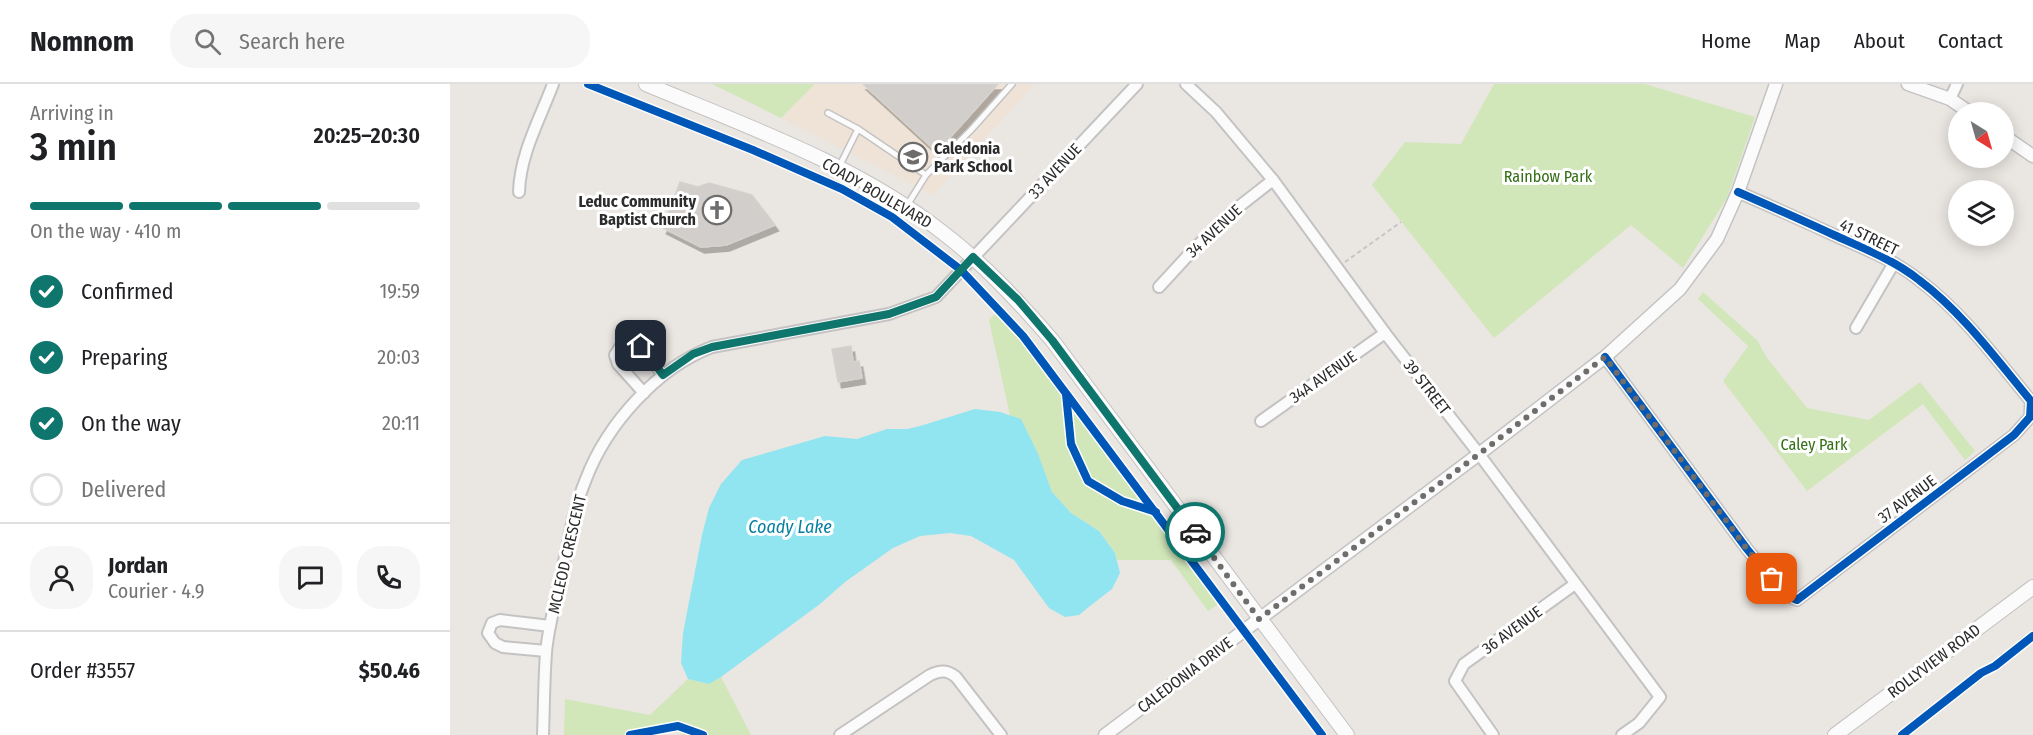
<!DOCTYPE html>
<meta charset="utf-8">
<style>
:root{--surface:#fff;--page:#f6f6f6;--text:#202124;--muted:#757577;--line:#e0e0e0;--accent:#0f766e}
body{margin:0;font-family:"Fira Sans Condensed",sans-serif;background:var(--page);color:var(--text);height:100vh;display:flex;flex-direction:column;font-size:22px;white-space:nowrap}
*{box-sizing:border-box;margin:0}
p{font-size:20px;color:var(--muted)}
.icon{flex:none;width:33px;height:33px;fill:none;stroke:currentColor;stroke-width:2;stroke-linecap:round;stroke-linejoin:round}
.map{position:relative;flex:1;overflow:hidden}
.panel{display:flex;flex-direction:column;background:var(--surface);width:450px}
.panel>*{flex:none}
.needle{width:39px;rotate:143deg}
.controls{position:absolute;left:1498px;top:18px;display:grid;gap:12px}
.controls a{display:grid;place-items:center;width:66px;height:66px;border-radius:50%;background:var(--surface);box-shadow:0 3px 15px #0003;font-size:30px}
.pin{position:absolute;display:grid;place-items:center;width:51px;height:51px;color:#fff;margin:-26px;border-radius:12px;box-shadow:0 3px 9px #0006}
.courier{position:absolute;display:grid;place-items:center;width:60px;height:60px;margin:-30px;border:4px solid #0f766e;border-radius:50%;background:#fff;color:#222;box-shadow:0 2px 8px #0007}
.head em{font-style:normal;font-weight:600}
.head div{display:flex;flex-direction:column-reverse}
.head{display:flex;align-items:center;justify-content:space-between;height:102px;padding:0 30px}
h1{font-size:39px;font-weight:600;line-height:45px}
.bar{display:grid;grid-template-columns:repeat(4,1fr);gap:9px 6px;align-content:center;height:72px;padding:0 30px}
.bar i{height:8px;border-radius:4px;background:var(--line)}
.bar .active{background:var(--accent)}
.bar p{grid-column:span 4}
.line{display:flex;align-items:center;gap:15px;padding:0 30px;border-top:2px solid var(--line)}
.line div{flex:1}
.round{display:grid;place-items:center;flex:none;width:63px;height:63px;border-radius:24px;background:var(--page)}
ol{padding:0 30px;list-style:none}
li{display:flex;align-items:center;gap:18px;height:66px}
li p{margin-inline-start:auto}
li .icon{padding:6px;border-radius:50%;background:var(--accent);color:#fff;stroke-width:4}
li:last-child{color:var(--muted)}
li i{width:33px;height:33px;border:3px solid var(--line);border-radius:50%}
header{display:flex;align-items:center;gap:36px;box-sizing:border-box;height:84px;padding:0 30px;background:var(--surface);border-bottom:2px solid var(--line)}
header strong{font-size:28px}
nav{display:flex;gap:33px;margin-inline-start:auto;font-size:21px}
.search{width:420px;height:54px;background:var(--page);display:flex;align-items:center;gap:15px;box-sizing:border-box;padding:0 21px;border-radius:24px;color:var(--muted);font-size:22px}
main{display:flex;flex:1;min-height:0}
.map>svg:first-child{display:block}
.education{fill:#eee3d6}
.green{fill:#d1e7b9}
.water{fill:#91e5f0}
.building{fill:#d1cecb;stroke:#d5d2ce;stroke-width:1.5;filter:url(#shadow)}
.lines{fill:none;stroke-linecap:round;stroke-linejoin:round}
.service-casing{stroke:#c4c3c3;stroke-width:8}
.minor-casing{stroke:#c4c3c3;stroke-width:14}
.tertiary-casing{stroke:#c4c3c3;stroke-width:15}
.secondary-casing{stroke:#c4c3c3;stroke-width:16}
.path{stroke:#c7c7c6;stroke-width:2;stroke-dasharray:4.5 3;stroke-linecap:butt}
.service{stroke:#fcfbfb;stroke-width:5}
.minor{stroke:#fcfbfb;stroke-width:10}
.tertiary{stroke:#fcfbfb;stroke-width:12}
.secondary{stroke:#fcfbfb;stroke-width:14}
.cycleway-casing{stroke:#fff;stroke-width:11}
.cycleway{stroke:#0057b8;stroke-width:8}
.done{stroke:#6e6d6c;stroke-width:6;stroke-dasharray:0 10.8}
.route{stroke:#0f766e;stroke-width:8}
.labels{text-anchor:middle;dominant-baseline:central;stroke-width:6;stroke-linejoin:round;paint-order:stroke}
.poi-label{font-size:16px;font-weight:bold;fill:#2c2c2c;stroke:#fff;text-anchor:start}
.street-label{font-size:16px;fill:#2c2c2c;stroke:#fff}
.park-label{font-size:16px;fill:#346f16;stroke:#fff}
.water-label{font-size:18px;font-style:italic;fill:#067fa0;stroke:#fff}
</style>
<header>
<strong>Nomnom</strong>
<div class="search"><svg class="icon" aria-label="search" viewBox="0 0 24 24"><circle cx="10" cy="10" r="6"/><path d="M15 15l6 6"/></svg>Search here</div>
<nav><a>Home</a><a>Map</a><a>About</a><a>Contact</a></nav>
</header>
<main>
<section class="panel">
<div class="head"><div><h1>3 min</h1><p>Arriving in</p></div><em>20:25–20:30</em></div>
<div class="bar"><i class="active"></i><i class="active"></i><i class="active"></i><i></i><p>On the way · 410 m</p></div>
<ol>
<li><svg class="icon" aria-label="check" viewBox="0 0 24 24"><path d="M5 12l5 5 9-10"/></svg>Confirmed<p>19:59</p></li>
<li><svg class="icon" aria-label="check" viewBox="0 0 24 24"><path d="M5 12l5 5 9-10"/></svg>Preparing<p>20:03</p></li>
<li><svg class="icon" aria-label="check" viewBox="0 0 24 24"><path d="M5 12l5 5 9-10"/></svg>On the way<p>20:11</p></li>
<li><i></i>Delivered</li>
</ol>
<div class="line" style="height:108px"><a class="round"><svg class="icon" aria-label="person" viewBox="0 0 24 24"><circle cx="12" cy="8" r="4"/><path d="M4 21q1-7 8-7t8 7"/></svg></a><div><b>Jordan</b><p>Courier · 4.9</p></div><a class="round"><svg class="icon" aria-label="chat" viewBox="0 0 24 24"><path d="M4 5h16v11H9l-5 4z"/></svg></a><a class="round"><svg class="icon" aria-label="phone" viewBox="0 0 24 24"><path d="M5 4h4l2 5-3 2q2 4 5 5l2-3 5 2v4C11 20 4 13 5 4z"/></svg></a></div>
<div class="line" style="height:78px"><div>Order #3557</div><b>$50.46</b></div>
</section>
<div class="map">
<svg width="1583" height="651" viewBox="0 0 1583 651">
<defs>
<filter id="shadow"><feDropShadow dx="3.5" dy="6" stdDeviation="0" flood-color="#0004"/></filter>
</defs>
<rect width="100%" height="100%" fill="#eae6e2"/>
<polygon class="education" points="365,0 585,0 483,111 331,34"/>
<g class="green">
<polygon points="262,0 365,0 331,34"/>
<polygon points="1044,0 1195,0 1305,33 1277,114 1233,184 1181,141 1044,254 922,101 955,58 1011,60"/>
<polygon points="1253,208 1307,256 1317,274 1357,324 1419,336 1470,298 1525,367 1515,376 1473,320 1357,407 1273,297 1298,262 1248,215"/>
<polygon points="546,229 569,253 770,519 758,527 721,476 667,476 665,469 649,447 621,429 602,408 571,336 560,332 539,236"/>
<polygon points="271,593 301,651 233,651 226,647 209,651 114,651 115,615 200,631 238,595 259,600"/>
</g>
<polygon class="water" points="525,325 550,328 571,335 588,370 602,408 621,429 649,447 665,469 670,489 662,505 640,522 629,531 615,533 599,524 564,476 521,452 500,449 470,452 443,464 395,498 370,520 271,593 259,600 238,595 231,579 233,549 252,451 259,424 271,400 292,376 375,352 407,355 437,345 457,345 470,342"/>
<g class="building">
<polygon points="413,0 548,0 487,68"/>
<polygon points="230,98 248,103 259,99 302,111 325,141 276,161 251,163 213,144"/>
<polygon points="401,262 403,278 409,277 412,294 388,298 382,265"/>
</g>
<g class="lines">
<g class="service-casing">
<g id="service">
<polyline points="378,29 408,45"/>
<polyline points="389,83 408,45 476,91 456,123"/>
<polyline points="476,91 521,46 562,0"/>
</g>
</g>
<g class="minor-casing">
<g id="minor">
<polyline points="736,0 766,28 823,96 935,249 1029,370 1210,613 1189,639 1172,651"/>
<polyline points="1500,15 1507,0"/>
<path d="M 69,108 C 70,70 90,35 103,0"/>
<polyline points="709,203 743,166 782,128 823,96"/>
<polyline points="1406,244 1444,179"/>
<path d="M 1155,273 L 1297,465 L 1334,510 L 1347,516 L 1564,351 L 1580,333 L 1581,317 C 1546,275 1513,229 1469,196 C 1444,176 1413,164 1384,151 C 1352,136 1320,122 1288,108"/>
<polyline points="194,309 168,280 165,271 174,257 184,257 191,262 213,291"/>
<polyline points="811,337 935,249"/>
<polyline points="96,567 53,563 45,559 38,549 42,539 50,536 100,542"/>
<path d="M 93,651 C 94,624 94,596 96,569 C 98,543 106,517 111,492 C 118,460 123,426 136,395 C 157,340 207,284 262,263 L 439,230 L 486,213 L 687,0"/>
<path d="M 390,651 L 480,591 C 491,586 497,586 506,593 L 551,651"/>
<polyline points="1043,651 1005,597 1014,580 1125,500"/>
</g>
</g>
<g class="tertiary-casing">
<g id="tertiary">
<polyline points="1458,0 1500,15 1519,28"/>
<polyline points="1554,52 1583,72"/>
<polyline points="655,651 1029,370 1155,273 1230,205 1267,155 1288,108 1326,0"/>
</g>
</g>
<g class="secondary-casing">
<g id="secondary">
<path d="M 196,0 C 296,42 405,80 492,148 C 533,179 568,217 602,256 L 897,651"/>
<polyline points="1385,651 1583,503"/>
</g>
</g>
<polyline class="path" points="895,178 951,138"/>
<use href="#service" class="service"/>
<use href="#minor" class="minor"/>
<use href="#tertiary" class="tertiary"/>
<use href="#secondary" class="secondary"/>
<g class="cycleway-casing">
<g id="cycleway">
<polyline points="138,0 303,66 392,105 442,133 511,186 573,252 872,651"/>
<path d="M 1155,273 L 1297,465 L 1334,510 L 1347,516 L 1564,351 L 1580,333 L 1581,317 C 1546,275 1513,229 1469,196 C 1444,176 1413,164 1384,151 C 1352,136 1320,122 1288,108"/>
<polyline points="616,310 621,360 638,397 672,417 706,428"/>
<polyline points="180,651 228,642 253,651"/>
<polyline points="1452,651 1531,589 1545,582 1583,552"/>
</g>
</g>
<use href="#cycleway" class="cycleway"/>
</g>
<g class="lines">
<polyline class="done" points="745,448 809,535 1029,370 1155,273 1297,465 1322,495"/>
<polyline class="route" points="191,262 213,291 243,270 262,263 439,230 486,213 523,173 568,216 602,256 745,448"/>
</g>
<defs>
<g id="school-ring" transform="scale(1.5)"><circle r="9.5" fill="#fff" stroke="#6e6d6c" stroke-width="1.5"/><path d="M0-5L7-2L0 1L-7-2ZM-4 1L0 2.5L4 1V4Q0 6-4 4Z" fill="#6e6d6c"/></g>
<g id="church-ring" transform="scale(1.5)"><circle r="9.5" fill="#fff" stroke="#6e6d6c" stroke-width="1.5"/><path d="M-1.2-6h2.4v3.5h3.3v2.4h-3.3V6h-2.4V-.1h-3.3v-2.4h3.3Z" fill="#6e6d6c"/></g>
</defs>
<g fill-rule="evenodd">
<use href="#school-ring" x="463" y="73"/>
<use href="#church-ring" x="267" y="126"/>
</g>
<g class="labels">
<g class="poi-label">
<text x="484" y="64">Caledonia<tspan x="484" dy="18">Park School</tspan></text>
<text x="246" y="117" text-anchor="end">Leduc Community<tspan x="246" dy="18">Baptist Church</tspan></text>
</g>
<g class="street-label">
<text transform="translate(605 87) rotate(-47)">33 AVENUE</text>
<text transform="translate(427 109) rotate(30)">COADY BOULEVARD</text>
<text transform="translate(764 147) rotate(-43)">34 AVENUE</text>
<text transform="translate(1419 153) rotate(26)">41 STREET</text>
<text transform="translate(873 293) rotate(-35)">34A AVENUE</text>
<text transform="translate(977 303) rotate(52)">39 STREET</text>
<text transform="translate(1457 415) rotate(-37)">37 AVENUE</text>
<text transform="translate(117 470) rotate(-77)">MCLEOD CRESCENT</text>
<text transform="translate(1062 546) rotate(-36)">36 AVENUE</text>
<text transform="translate(1484 577) rotate(-37)">ROLLYVIEW ROAD</text>
<text transform="translate(735 591) rotate(-37)">CALEDONIA DRIVE</text>
</g>
<g class="park-label">
<text x="1098" y="92">Rainbow Park</text>
<text x="1364" y="360">Caley Park</text>
</g>
<g class="water-label">
<text x="340" y="443">Coady Lake</text>
</g>
</g>
</svg>
<div class="controls">
<a><svg class="needle" viewBox="-14 -14 28 28"><path d="M0-13l5 13h-10z" fill="#e53935"/><path d="M0 13l5-13h-10z" fill="#757577"/></svg></a>
<a><svg class="icon" aria-label="layers" viewBox="0 0 24 24"><path d="M12 4l9 5-9 5-9-5zM3 14l9 5 9-5"/></svg></a>
</div>
<div class="pin" style="left:1322px;top:495px;background:#ea580c"><svg class="icon" aria-label="bag" viewBox="0 0 24 24"><path d="M5 8h14l-1 12H6zM9 8a3 3 0 0 1 6 0"/></svg></div>
<div class="pin" style="left:191px;top:262px;background:#1f2937"><svg class="icon" aria-label="home" viewBox="0 0 24 24"><path d="M3 11l9-7 9 7M6 9v11h12V9"/></svg></div>
<div class="courier" style="left:745px;top:448px"><svg class="icon" aria-label="car" viewBox="0 0 24 24"><path d="M5 17H2v-5l4-1 3-4h7l3 4 3 1v5h-3M9 17h6M6 11h13"/><circle cx="7" cy="17" r="2"/><circle cx="17" cy="17" r="2"/></svg></div>
</div>
</main>
